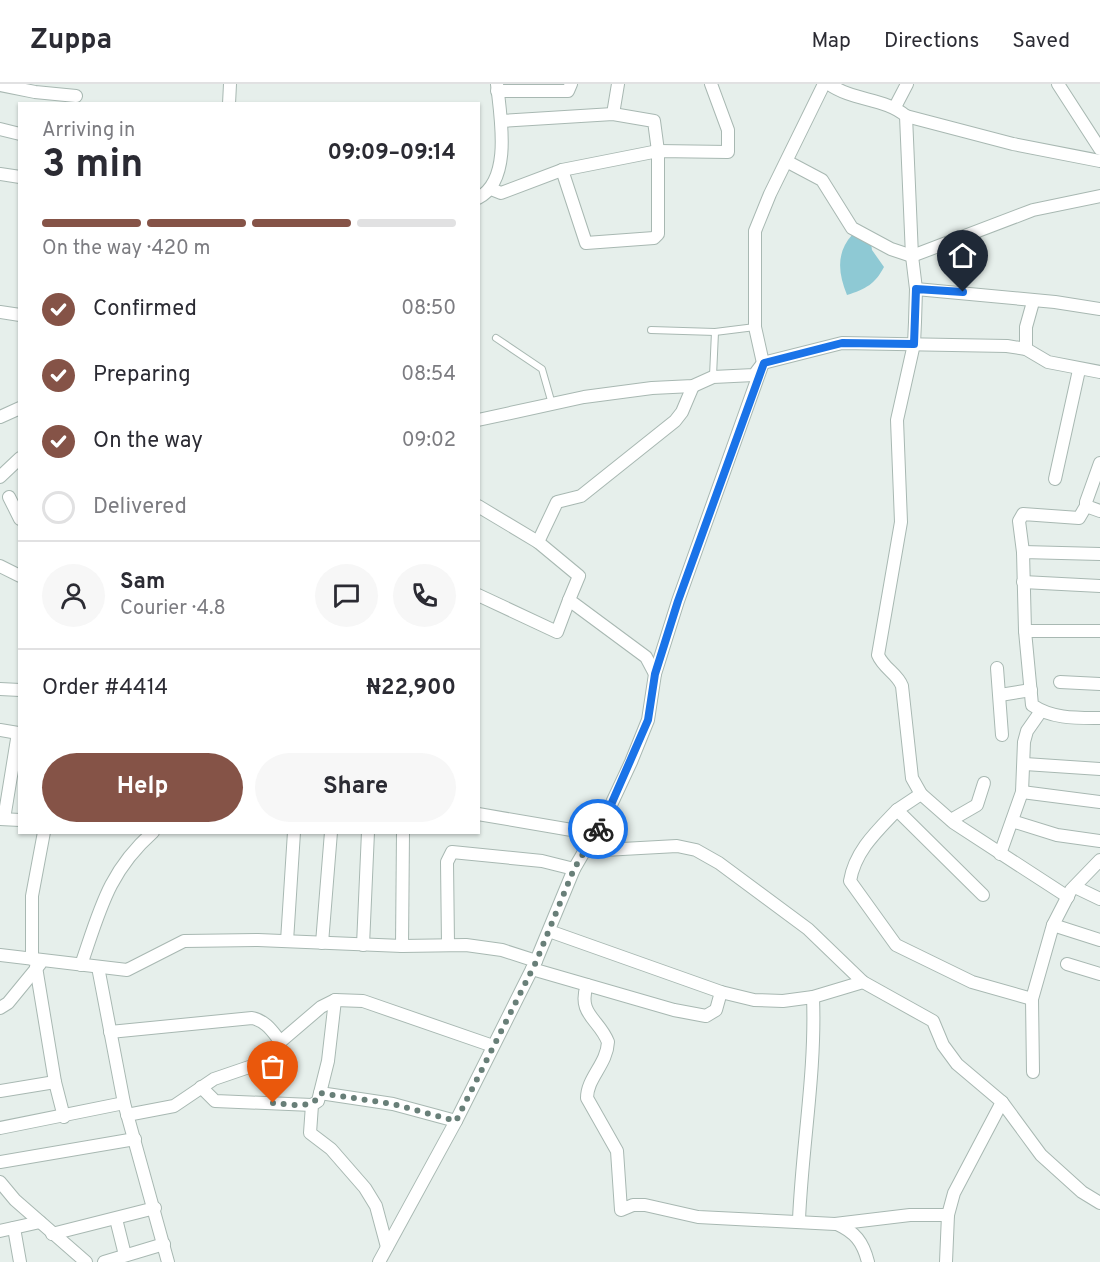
<!DOCTYPE html>
<meta charset="utf-8">
<style>
:root{--surface:#fff;--page:#f7f7f7;--text:#2b2b33;--muted:#7c7c81;--line:#e1e1e2;--accent:#855347}
body{margin:0;font-family:Overpass,sans-serif;background:var(--page);color:var(--text);height:100vh;display:flex;flex-direction:column;font-size:22px;white-space:nowrap}
*{box-sizing:border-box;margin:0}
p{font-size:20px;color:var(--muted)}
.icon{flex:none;width:33px;height:33px;fill:none;stroke:currentColor;stroke-width:2;stroke-linecap:round;stroke-linejoin:round}
.map{position:relative;flex:1;overflow:hidden}
.drawer{position:absolute;left:18px;top:18px;width:462px;height:732px;display:flex;flex-direction:column;background:var(--surface);border-radius:0px;box-shadow:0 2px 4px #0004}
.drawer>*{flex:none}
.pin{position:absolute;display:grid;place-items:center;width:51px;height:51px;color:#fff;margin:-62px -26px;border-radius:50% 50% 50% 0;rotate:-45deg;box-shadow:0 0 6px #0007}
.pin .icon{rotate:45deg}
.courier{position:absolute;display:grid;place-items:center;width:60px;height:60px;margin:-30px;border:4px solid #1a73e8;border-radius:50%;background:#fff;color:#222;box-shadow:0 2px 8px #0007}
.head em{font-style:normal;font-weight:700}
.head div{display:flex;flex-direction:column-reverse}
.head{display:flex;align-items:center;justify-content:space-between;height:102px;padding:0 24px}
h1{font-size:39px;font-weight:700;line-height:45px}
.bar{display:grid;grid-template-columns:repeat(4,1fr);gap:9px 6px;align-content:center;height:72px;padding:0 24px}
.bar i{height:8px;border-radius:4px;background:var(--line)}
.bar .active{background:var(--accent)}
.bar p{grid-column:span 4}
.line{display:flex;align-items:center;gap:15px;padding:0 24px;border-top:2px solid var(--line)}
.line div{flex:1}
.round{display:grid;place-items:center;flex:none;width:63px;height:63px;border-radius:32px;background:var(--page)}
ol{padding:0 24px;list-style:none}
li{display:flex;align-items:center;gap:18px;height:66px}
li p{margin-inline-start:auto}
li .icon{padding:6px;border-radius:50%;background:var(--accent);color:#fff;stroke-width:4}
li:last-child{color:var(--muted)}
li i{width:33px;height:33px;border:3px solid var(--line);border-radius:50%}
.cta{display:flex;gap:12px;margin-top:auto;padding:12px 24px}
.cta a{flex:1;height:69px;border-radius:36px;background:var(--accent);color:#fff;font-size:24px;font-weight:700;line-height:69px;text-align:center}
.cta a+a{background:var(--page);color:var(--text)}
header{display:flex;align-items:center;gap:36px;box-sizing:border-box;height:84px;padding:0 30px;background:var(--surface);border-bottom:2px solid var(--line)}
header strong{font-size:28px}
nav{display:flex;gap:33px;margin-inline-start:auto;font-size:21px}
.map>svg:first-child{display:block}
.water{fill:#8ec9d4}
.lines{fill:none;stroke-linecap:round;stroke-linejoin:round}
.service-casing{stroke:#a8b8b2;stroke-width:8}
.minor-casing{stroke:#a8b8b2;stroke-width:14}
.service{stroke:#fff;stroke-width:6}
.minor{stroke:#fff;stroke-width:12}
.done{stroke:#687f78;stroke-width:6;stroke-dasharray:0 10.8}
.route{stroke:#1a73e8;stroke-width:8}
</style>
<header>
<strong>Zuppa</strong>
<nav><a>Map</a><a>Directions</a><a>Saved</a></nav>
</header>
<div class="map">
<svg width="1100" height="1178" viewBox="0 0 1100 1178">
<rect width="100%" height="100%" fill="#e6efeb"/>
<path class="water" d="M 852,151 L 871,159 L 872,166 L 884,183 C 875,200 866,205 847,211 C 838,189 836,169 852,151 Z"/>
<g class="lines">
<g class="service-casing">
<g id="service">
<polyline points="651,246 715,248 755,243"/>
<polyline points="496,254 542,285 552,320"/>
<polyline points="713,292 715,248"/>
</g>
</g>
<g class="minor-casing">
<g id="minor">
<path d="M 829,0 C 853,17 885,14 906,32 L 912,172 L 916,205 L 915,238 L 914,260 L 897,336 L 901,438 L 878,571 C 884,585 897,589 902,602 L 912,694 L 921,710 L 954,739 L 1068,813"/>
<polyline points="1058,0 1100,65"/>
<polyline points="0,1 35,8 76,12"/>
<polyline points="497,7 568,7 571,0"/>
<polyline points="229,20 230,0"/>
<polyline points="895,23 907,0"/>
<polyline points="613,30 618,0"/>
<polyline points="906,32 1013,60 1100,77"/>
<polyline points="501,37 613,30 654,37 658,67 658,150 654,154 586,159 562,86"/>
<polyline points="0,45 20,50"/>
<polyline points="788,78 822,96 852,144 891,165 912,172 1033,126 1100,112"/>
<polyline points="0,90 20,93"/>
<polyline points="491,105 501,109 562,86 658,67 728,68 728,46 711,0"/>
<path d="M 478,114 C 513,96 500,31 497,0"/>
<polyline points="916,205 1055,218 1100,225"/>
<polyline points="0,228 20,231"/>
<polyline points="1026,265 1026,243 1033,218"/>
<polyline points="0,333 20,324"/>
<polyline points="478,336 584,313 652,304 693,302 713,293 754,291 763,279 842,259 1007,262 1026,265 1048,278 1100,288"/>
<polyline points="1100,379 1086,418 1086,422 1100,427"/>
<polyline points="0,393 20,374"/>
<polyline points="1055,395 1079,286"/>
<polyline points="9,413 20,435"/>
<polyline points="478,422 538,458 579,492 569,516 646,573 655,590"/>
<polyline points="538,458 557,418 581,412 675,337 682,328 693,302"/>
<polyline points="1023,468 1019,437 1023,430 1079,434 1086,422"/>
<path d="M 1100,470 L 1023,468 L 1025,547 L 1032,621 C 1052,635 1077,634 1100,634"/>
<polyline points="0,482 20,492"/>
<polyline points="1023,498 1100,502"/>
<polyline points="478,511 557,548 569,516"/>
<polyline points="1025,547 1100,547"/>
<polyline points="997,584 1002,651"/>
<polyline points="1060,598 1100,600"/>
<polyline points="0,605 20,606"/>
<polyline points="1000,611 1031,606"/>
<polyline points="0,646 18,649 4,735"/>
<polyline points="1025,680 1100,685"/>
<polyline points="1022,708 1100,718"/>
<polyline points="921,710 897,726 983,811"/>
<path d="M 897,726 C 877,747 855,767 850,797 L 896,861 L 972,898 L 1032,915"/>
<polyline points="478,730 595,750"/>
<polyline points="0,735 20,736"/>
<polyline points="951,736 977,721 984,699"/>
<polyline points="1012,737 1057,751 1100,757"/>
<polyline points="586,767 677,762 696,766 719,779 808,845 863,898 933,937 943,961 957,980 1002,1018 1041,1071 1082,1108 1100,1119"/>
<polyline points="1000,770 1022,708 1024,658 1027,647 1041,627"/>
<polyline points="1075,803 1100,815"/>
<polyline points="1053,841 1100,856"/>
<polyline points="549,847 721,908 754,916 783,917 813,913 863,898"/>
<polyline points="287,857 294,748"/>
<polyline points="322,859 331,748"/>
<polyline points="448,860 447,778 452,768 542,777 574,785"/>
<polyline points="363,861 368,748"/>
<polyline points="402,862 403,748"/>
<polyline points="0,871 127,886 184,857 258,856 402,862 466,861 502,866 536,877"/>
<polyline points="32,875 32,812 44,748"/>
<polyline points="1067,880 1100,890"/>
<path d="M 81,881 C 100,826 108,788 153,748"/>
<polyline points="36,883 55,998 64,1033"/>
<polyline points="98,883 124,1019 168,1178"/>
<polyline points="532,885 674,926 706,932 716,926 721,908"/>
<path d="M 587,901 C 577,930 599,935 608,958 C 607,980 587,994 587,1014 L 617,1067 L 621,1126 L 633,1121 L 645,1121 L 698,1133 L 835,1140 L 910,1131 L 948,1131"/>
<polyline points="335,916 328,977 318,1017 312,1021 310,1049 331,1065 365,1104 376,1122 387,1163"/>
<polyline points="0,924 8,919 40,880"/>
<path d="M 110,948 L 252,934 C 266,937 272,947 280,957"/>
<polyline points="1033,988 1032,915 1053,841 1071,806 1100,776"/>
<polyline points="201,1003 215,1017 312,1021"/>
<polyline points="0,1007 55,998"/>
<polyline points="320,1009 393,1020 456,1037"/>
<polyline points="127,1031 174,1022 214,995 252,982 321,923 335,916 363,917 493,962"/>
<polyline points="0,1044 124,1019"/>
<polyline points="0,1078 135,1055"/>
<polyline points="0,1098 15,1116 86,1178"/>
<polyline points="116,1135 125,1171"/>
<path d="M 799,1136 C 802,1062 816,988 813,913"/>
<path d="M 837,1140 C 855,1148 863,1158 868,1178"/>
<polyline points="14,1144 20,1178"/>
<polyline points="0,1147 40,1138"/>
<polyline points="52,1150 155,1124"/>
<polyline points="104,1178 164,1160"/>
<polyline points="379,1178 456,1037 536,877 574,785 610,723 631,678 648,636 655,590 678,517 763,279 755,243 755,147 770,110 824,0"/>
<polyline points="946,1178 948,1131 954,1109 1002,1018"/>
</g>
</g>
<use href="#service" class="service"/>
<use href="#minor" class="minor"/>
</g>
<g class="lines">
<path class="done" d="M 273,1019 C 289,1020 314,1027 320,1009 L 393,1020 L 456,1037 L 536,878 L 574,785 L 598,745"/>
<polyline class="route" points="598,745 610,723 648,636 655,590 678,517 764,279 842,259 914,260 916,205 963,208"/>
</g>
</svg>
<div class="pin" style="left:273px;top:1019px;background:#ea580c"><svg class="icon" aria-label="bag" viewBox="0 0 24 24"><path d="M5 8h14l-1 12H6zM9 8a3 3 0 0 1 6 0"/></svg></div>
<div class="pin" style="left:963px;top:208px;background:#1f2937"><svg class="icon" aria-label="home" viewBox="0 0 24 24"><path d="M3 11l9-7 9 7M6 9v11h12V9"/></svg></div>
<div class="courier" style="left:598px;top:745px"><svg class="icon" aria-label="bike" viewBox="0 0 24 24"><circle cx="6" cy="16" r="4"/><circle cx="18" cy="16" r="4"/><path d="M6 16l4-8h5l3 8M10 8l3 8H6M13 5h3"/></svg></div>
<section class="drawer">
<div class="head"><div><h1>3 min</h1><p>Arriving in</p></div><em>09:09–09:14</em></div>
<div class="bar"><i class="active"></i><i class="active"></i><i class="active"></i><i></i><p>On the way · 420 m</p></div>
<ol>
<li><svg class="icon" aria-label="check" viewBox="0 0 24 24"><path d="M5 12l5 5 9-10"/></svg>Confirmed<p>08:50</p></li>
<li><svg class="icon" aria-label="check" viewBox="0 0 24 24"><path d="M5 12l5 5 9-10"/></svg>Preparing<p>08:54</p></li>
<li><svg class="icon" aria-label="check" viewBox="0 0 24 24"><path d="M5 12l5 5 9-10"/></svg>On the way<p>09:02</p></li>
<li><i></i>Delivered</li>
</ol>
<div class="line" style="height:108px"><a class="round"><svg class="icon" aria-label="person" viewBox="0 0 24 24"><circle cx="12" cy="8" r="4"/><path d="M4 21q1-7 8-7t8 7"/></svg></a><div><b>Sam</b><p>Courier · 4.8</p></div><a class="round"><svg class="icon" aria-label="chat" viewBox="0 0 24 24"><path d="M4 5h16v11H9l-5 4z"/></svg></a><a class="round"><svg class="icon" aria-label="phone" viewBox="0 0 24 24"><path d="M5 4h4l2 5-3 2q2 4 5 5l2-3 5 2v4C11 20 4 13 5 4z"/></svg></a></div>
<div class="line" style="height:78px"><div>Order #4414</div><b>₦22,900</b></div>
<div class="cta"><a>Help</a><a>Share</a></div>
</section>
</div>
